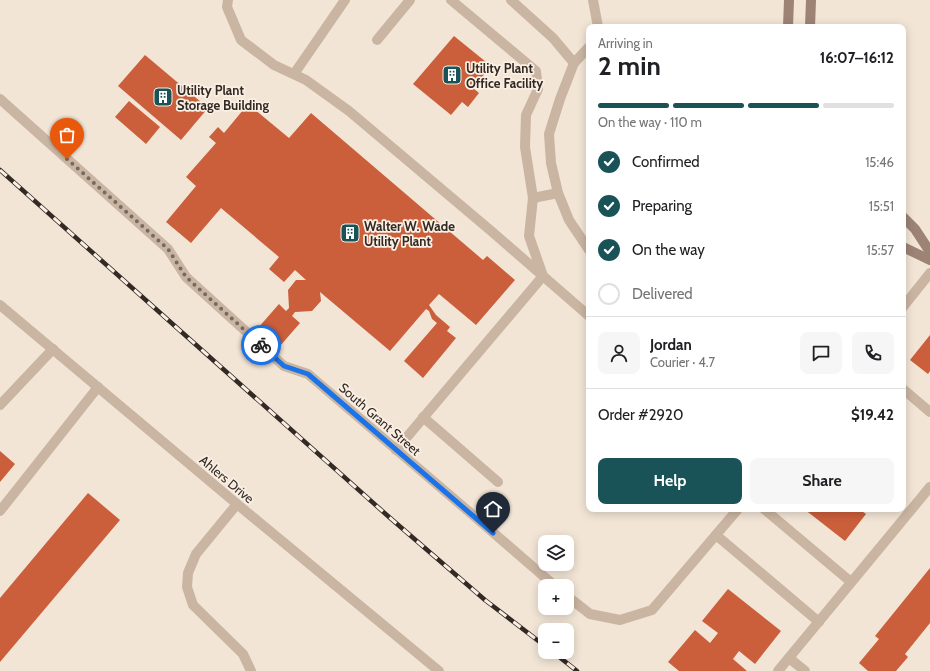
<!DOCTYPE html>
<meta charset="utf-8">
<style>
:root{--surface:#fff;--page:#f6f6f6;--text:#202124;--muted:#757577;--line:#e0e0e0;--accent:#195357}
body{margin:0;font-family:Cabin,sans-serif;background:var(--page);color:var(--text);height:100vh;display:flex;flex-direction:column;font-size:15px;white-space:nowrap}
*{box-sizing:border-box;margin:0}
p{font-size:13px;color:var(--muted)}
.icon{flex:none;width:22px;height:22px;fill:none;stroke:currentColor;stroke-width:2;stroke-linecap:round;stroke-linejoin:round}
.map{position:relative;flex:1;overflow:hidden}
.side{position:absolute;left:586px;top:24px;width:320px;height:488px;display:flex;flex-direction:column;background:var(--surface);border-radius:8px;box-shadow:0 2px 10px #0003}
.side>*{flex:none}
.tools{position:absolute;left:538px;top:535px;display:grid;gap:8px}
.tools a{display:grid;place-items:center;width:36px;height:36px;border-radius:8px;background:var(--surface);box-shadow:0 2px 10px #0003;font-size:20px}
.pin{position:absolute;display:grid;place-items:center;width:34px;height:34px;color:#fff;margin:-41px -17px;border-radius:50% 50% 50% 0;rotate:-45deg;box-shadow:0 0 4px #0007}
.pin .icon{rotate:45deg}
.courier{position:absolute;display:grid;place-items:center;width:40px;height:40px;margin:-20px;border:3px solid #1a73e8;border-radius:50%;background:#fff;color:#222;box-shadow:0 1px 5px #0007}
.summary em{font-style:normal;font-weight:800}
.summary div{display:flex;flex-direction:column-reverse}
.summary{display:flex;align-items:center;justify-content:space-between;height:68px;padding:0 12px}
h1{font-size:26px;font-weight:800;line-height:30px}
.bar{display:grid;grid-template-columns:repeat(4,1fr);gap:6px 4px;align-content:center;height:48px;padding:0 12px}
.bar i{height:5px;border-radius:3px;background:var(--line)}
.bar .active{background:var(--accent)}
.bar p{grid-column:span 4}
.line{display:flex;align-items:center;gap:10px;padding:0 12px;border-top:1px solid var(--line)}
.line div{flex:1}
.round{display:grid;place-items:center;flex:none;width:42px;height:42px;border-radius:8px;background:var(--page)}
ol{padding:0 12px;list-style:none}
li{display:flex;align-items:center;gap:12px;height:44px}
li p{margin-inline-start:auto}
li .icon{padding:4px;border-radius:50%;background:var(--accent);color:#fff;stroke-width:4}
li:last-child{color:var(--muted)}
li i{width:22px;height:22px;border:2px solid var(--line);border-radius:50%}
.cta{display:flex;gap:8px;margin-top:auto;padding:8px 12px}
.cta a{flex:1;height:46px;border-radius:8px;background:var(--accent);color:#fff;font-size:16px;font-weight:800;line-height:46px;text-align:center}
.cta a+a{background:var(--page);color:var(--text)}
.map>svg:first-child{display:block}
.building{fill:#cb5e3b}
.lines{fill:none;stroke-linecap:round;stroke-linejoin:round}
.service{stroke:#cab5a2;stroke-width:10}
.minor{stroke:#cab5a2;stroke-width:10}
.secondary{stroke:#9d8374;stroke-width:10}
.rail-casing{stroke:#342a25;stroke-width:4.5}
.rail{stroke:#faefe3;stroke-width:3;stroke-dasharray:9;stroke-linecap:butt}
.done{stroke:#766b63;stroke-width:4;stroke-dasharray:0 7.2}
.route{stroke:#1a73e8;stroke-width:5}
.labels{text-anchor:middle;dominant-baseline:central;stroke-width:3.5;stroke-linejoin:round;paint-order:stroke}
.poi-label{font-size:13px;font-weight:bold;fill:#342a25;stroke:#faefe3;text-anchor:start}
.street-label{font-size:13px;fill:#342a25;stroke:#faefe3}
</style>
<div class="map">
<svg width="930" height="671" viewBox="0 0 930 671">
<rect width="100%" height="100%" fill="#f2e5d6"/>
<g class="building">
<polygon points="454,36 491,66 473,88 479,93 468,107 462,102 451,115 413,84"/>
<polygon points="145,55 208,108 181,140 118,86"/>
<polygon points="129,101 160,127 146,144 115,117"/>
<polygon points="248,104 289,138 311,113 483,260 487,256 515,280 476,325 439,294 429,305 436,315 450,327 447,331 456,338 423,378 404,361 437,323 432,319 429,311 426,309 390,351 320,292 321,301 312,311 295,312 292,316 300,323 280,346 271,339 267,344 262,339 266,335 258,328 279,304 286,311 289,308 288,290 296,280 306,280 295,270 284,282 269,269 279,257 221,208 191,243 166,222 196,186 186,177 216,143 209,137 218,127 224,133"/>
<polygon points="930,335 930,371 928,374 910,360"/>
<polygon points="0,451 15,464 0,482"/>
<polygon points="88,493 120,520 0,662 0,598"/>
<polygon points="804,509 859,509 866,514 845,541"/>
<polygon points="930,568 930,623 905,654 908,657 896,671 868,671 859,663 879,639 875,636"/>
<polygon points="728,589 781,631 755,664 739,651 733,659 747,671 679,671 668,662 695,630 710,643 718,633 702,621"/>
</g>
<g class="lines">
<g class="service">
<polyline points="228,0 227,7 241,40 274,65 306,80 349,111 490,230 589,316"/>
<polyline points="511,0 553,38 574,63"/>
<polyline points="593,0 598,27"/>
<polyline points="377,40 410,0"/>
<polyline points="589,47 574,63 560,99 549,134 551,163 558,193 569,220 589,250"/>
<polyline points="294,74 345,0"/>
<polyline points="0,99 168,249 186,277 284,366 308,374 481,522"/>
<polyline points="533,198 558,193"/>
<polyline points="903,389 930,412"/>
<polyline points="0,405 53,349"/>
<polyline points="423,417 498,482"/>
<polyline points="396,450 543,276 529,236 533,198 525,147 526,115 538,89 536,71 451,0"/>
<polyline points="237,504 196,554 188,573 187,587 193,605 243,654 251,671"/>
<polyline points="764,509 851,582"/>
<polyline points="0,511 98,387"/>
<polyline points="716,535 819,622"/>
<polyline points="789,658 805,671"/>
<polyline points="778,671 930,487"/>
</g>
<g class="minor">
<polyline points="0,305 237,504 439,671"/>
<polyline points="903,307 930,273"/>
<polyline points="481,522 555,586"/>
<polyline points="567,596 590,614 620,620 652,610 738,509"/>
</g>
<g class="secondary">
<polyline points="788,27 789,0"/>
<polyline points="810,27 811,0"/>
<polyline points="903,217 915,229 930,252"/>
<polyline points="903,247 930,260"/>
</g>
<g class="rail-casing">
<g id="rail">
<polyline points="0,170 389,517 485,600 545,646"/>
<polyline points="553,652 577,671"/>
</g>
</g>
<use href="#rail" class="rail"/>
</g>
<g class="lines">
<polyline class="done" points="67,159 168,249 186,277 261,345"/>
<polyline class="route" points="261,345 284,366 308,374 493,533"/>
</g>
<defs>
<g id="building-square" transform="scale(1)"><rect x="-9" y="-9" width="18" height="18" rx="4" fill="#195357" stroke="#faefe3"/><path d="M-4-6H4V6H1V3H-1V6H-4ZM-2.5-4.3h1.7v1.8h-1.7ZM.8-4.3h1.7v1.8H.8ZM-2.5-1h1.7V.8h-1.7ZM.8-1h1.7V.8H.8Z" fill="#fff"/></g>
</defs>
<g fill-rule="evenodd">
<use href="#building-square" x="452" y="75"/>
<use href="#building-square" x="163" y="97"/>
<use href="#building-square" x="350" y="233"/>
</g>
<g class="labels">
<g class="poi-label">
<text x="466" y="68">Utility Plant<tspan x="466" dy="15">Office Facility</tspan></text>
<text x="177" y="90">Utility Plant<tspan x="177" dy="15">Storage Building</tspan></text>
<text x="364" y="226">Walter W. Wade<tspan x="364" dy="15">Utility Plant</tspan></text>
</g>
<g class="street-label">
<text transform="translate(380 419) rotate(41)">South Grant Street</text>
<text transform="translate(227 479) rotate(40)">Ahlers Drive</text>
</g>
</g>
</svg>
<div class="tools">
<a><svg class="icon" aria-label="layers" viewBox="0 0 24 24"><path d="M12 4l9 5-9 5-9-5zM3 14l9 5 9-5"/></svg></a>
<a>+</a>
<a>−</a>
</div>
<div class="pin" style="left:67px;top:159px;background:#ea580c"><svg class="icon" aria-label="bag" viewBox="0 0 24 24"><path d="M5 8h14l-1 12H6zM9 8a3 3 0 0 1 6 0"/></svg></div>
<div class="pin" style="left:493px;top:533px;background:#1f2937"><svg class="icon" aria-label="home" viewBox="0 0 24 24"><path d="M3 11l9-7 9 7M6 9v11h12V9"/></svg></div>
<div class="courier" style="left:261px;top:345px"><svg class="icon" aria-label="bike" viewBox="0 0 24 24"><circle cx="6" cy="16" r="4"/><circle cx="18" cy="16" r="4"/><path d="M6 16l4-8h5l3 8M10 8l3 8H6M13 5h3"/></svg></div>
<section class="side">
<div class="summary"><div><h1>2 min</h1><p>Arriving in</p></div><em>16:07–16:12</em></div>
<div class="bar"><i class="active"></i><i class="active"></i><i class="active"></i><i></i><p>On the way · 110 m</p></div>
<ol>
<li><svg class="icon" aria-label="check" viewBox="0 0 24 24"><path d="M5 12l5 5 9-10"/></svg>Confirmed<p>15:46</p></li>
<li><svg class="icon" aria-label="check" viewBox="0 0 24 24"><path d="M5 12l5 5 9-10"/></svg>Preparing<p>15:51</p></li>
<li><svg class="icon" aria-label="check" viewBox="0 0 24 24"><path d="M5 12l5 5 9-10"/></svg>On the way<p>15:57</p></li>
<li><i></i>Delivered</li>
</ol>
<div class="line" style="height:72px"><a class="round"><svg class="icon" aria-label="person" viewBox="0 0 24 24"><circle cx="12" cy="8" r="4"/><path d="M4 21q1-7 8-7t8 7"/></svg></a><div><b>Jordan</b><p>Courier · 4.7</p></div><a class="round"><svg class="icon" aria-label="chat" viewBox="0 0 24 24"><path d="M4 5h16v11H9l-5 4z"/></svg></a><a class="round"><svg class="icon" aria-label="phone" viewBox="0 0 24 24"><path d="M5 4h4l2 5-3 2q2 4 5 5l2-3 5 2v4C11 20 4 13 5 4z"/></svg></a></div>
<div class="line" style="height:52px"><div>Order #2920</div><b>$19.42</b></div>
<div class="cta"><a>Help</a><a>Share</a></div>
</section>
</div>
